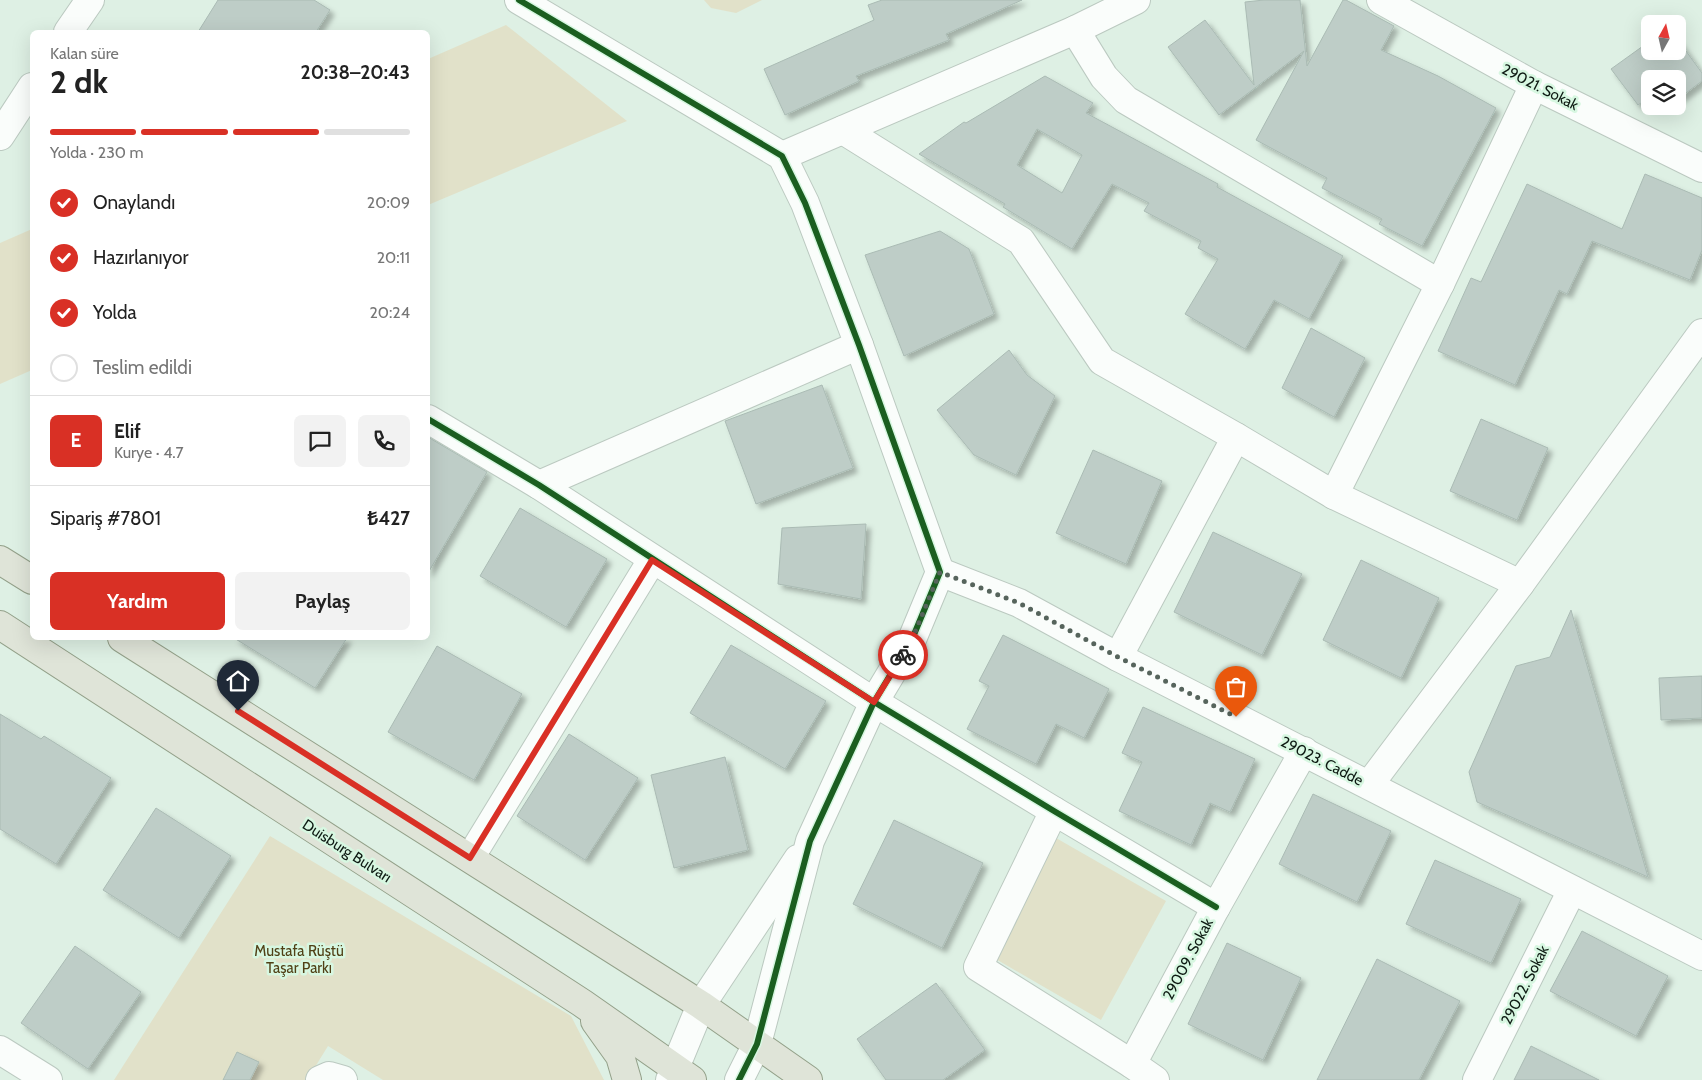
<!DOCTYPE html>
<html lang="tr">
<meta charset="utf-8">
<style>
:root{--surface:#fff;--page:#f2f2f2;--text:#222;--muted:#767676;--line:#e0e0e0;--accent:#d93025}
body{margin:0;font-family:Cabin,sans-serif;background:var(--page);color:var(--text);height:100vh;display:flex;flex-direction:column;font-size:19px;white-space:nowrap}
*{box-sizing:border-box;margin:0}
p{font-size:16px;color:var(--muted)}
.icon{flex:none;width:28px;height:28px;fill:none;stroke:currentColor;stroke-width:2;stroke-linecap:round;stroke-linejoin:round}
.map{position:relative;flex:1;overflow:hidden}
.drawer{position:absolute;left:30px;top:30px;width:400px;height:610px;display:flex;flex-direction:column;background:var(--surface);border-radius:8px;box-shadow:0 5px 20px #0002}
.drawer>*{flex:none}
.needle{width:32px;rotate:8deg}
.tools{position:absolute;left:1641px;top:15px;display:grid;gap:10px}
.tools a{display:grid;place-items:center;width:45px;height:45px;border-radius:8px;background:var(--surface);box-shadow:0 5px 20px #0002;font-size:25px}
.pin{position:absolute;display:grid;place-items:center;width:42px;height:42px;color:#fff;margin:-51px -21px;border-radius:50% 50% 50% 0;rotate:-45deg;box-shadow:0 0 5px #0007}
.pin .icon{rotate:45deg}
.courier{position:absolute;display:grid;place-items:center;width:50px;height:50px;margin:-25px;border:4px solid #d93025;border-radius:50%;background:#fff;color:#222;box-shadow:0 1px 6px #0007}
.head em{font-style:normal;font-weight:700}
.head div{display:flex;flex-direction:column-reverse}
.head{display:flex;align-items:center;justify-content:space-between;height:85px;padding:0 20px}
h1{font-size:32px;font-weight:700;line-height:38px}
.bar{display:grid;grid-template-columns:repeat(4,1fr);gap:8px 5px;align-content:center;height:60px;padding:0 20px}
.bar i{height:6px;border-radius:4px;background:var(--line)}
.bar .current{background:var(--accent)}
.bar p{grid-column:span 4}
.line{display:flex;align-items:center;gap:12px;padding:0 20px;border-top:1px solid var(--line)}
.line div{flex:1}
.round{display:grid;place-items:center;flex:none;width:52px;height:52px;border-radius:8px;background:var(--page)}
ol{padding:0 20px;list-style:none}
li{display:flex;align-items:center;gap:15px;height:55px}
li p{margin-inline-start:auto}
li .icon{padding:5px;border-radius:50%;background:var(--accent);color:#fff;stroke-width:4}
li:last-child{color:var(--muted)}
li i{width:28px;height:28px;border:2px solid var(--line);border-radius:50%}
.primary-button{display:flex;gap:10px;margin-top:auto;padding:10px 20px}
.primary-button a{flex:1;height:58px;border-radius:8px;background:var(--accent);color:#fff;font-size:20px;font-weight:700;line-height:58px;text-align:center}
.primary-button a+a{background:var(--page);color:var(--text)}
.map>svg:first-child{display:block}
.green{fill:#e1e1c9}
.building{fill:#becdc7;stroke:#aabbb4;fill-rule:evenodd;filter:url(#shadow)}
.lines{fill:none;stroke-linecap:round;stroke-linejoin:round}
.minor-casing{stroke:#bbc9c0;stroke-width:30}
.major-casing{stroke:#93a089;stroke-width:30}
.minor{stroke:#fafdfb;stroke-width:28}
.major{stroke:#dfe4d8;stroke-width:28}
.cycleway-casing{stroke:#d7f7e1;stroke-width:9}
.cycleway{stroke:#1b5e20;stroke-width:6}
.done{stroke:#56645c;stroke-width:5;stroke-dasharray:0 9}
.route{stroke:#d93025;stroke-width:6}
.labels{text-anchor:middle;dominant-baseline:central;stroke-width:5;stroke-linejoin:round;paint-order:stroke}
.street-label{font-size:15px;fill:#0d1912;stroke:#d7f7e1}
.park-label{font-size:15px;fill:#504016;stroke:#d7f7e1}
</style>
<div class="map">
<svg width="1702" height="1080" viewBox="0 0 1702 1080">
<defs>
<filter id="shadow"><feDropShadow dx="4.5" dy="4.5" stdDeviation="2.5" flood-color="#0004"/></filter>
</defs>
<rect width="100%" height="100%" fill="#def0e4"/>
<g class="green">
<polygon points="704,0 762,0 736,13 711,8"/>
<polygon points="506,25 627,121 428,205 428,59"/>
<polygon points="32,229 32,370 0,384 0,243"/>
<polygon points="270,836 571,1016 604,1080 383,1080 328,1046 307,1080 114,1080"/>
<polygon points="1056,838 1166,901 1101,1020 994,958"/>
</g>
<g class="building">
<polygon points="218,0 314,0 330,10 316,32 198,32"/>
<polygon points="882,0 1022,0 946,34 949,40 856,76 859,81 785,115 764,69 874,20 868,5"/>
<polygon points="1264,0 1300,0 1307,66 1343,0 1346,0 1394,26 1381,50 1438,76 1496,108 1422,246 1379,224 1382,219 1322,188 1327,178 1256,140 1304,51 1219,115 1168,47 1205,20 1254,85 1245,2"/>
<polygon points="1678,40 1702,73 1702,81 1678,99 1678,79 1650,79 1650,97 1638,105 1611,69 1650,41 1650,51 1678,51"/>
<path d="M 1045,76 L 1093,103 L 1086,113 L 1218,184 L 1217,187 L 1343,256 L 1309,319 L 1274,300 L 1245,349 L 1185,314 L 1218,259 L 1198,248 L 1201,241 L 1144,211 L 1149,203 L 1112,184 L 1072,249 L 1003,207 L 1005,204 L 919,154 L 964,122 L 966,123 ZM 1037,129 L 1082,155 L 1062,193 L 1017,165 Z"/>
<polygon points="1645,174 1702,198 1702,250 1690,280 1592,241 1567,294 1559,290 1515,385 1438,351 1471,278 1481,282 1527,184 1622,229"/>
<polygon points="940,231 969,249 994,314 904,356 865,255"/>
<polygon points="1311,328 1365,358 1334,417 1282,388"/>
<polygon points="1009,350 1027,375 1055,396 1016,475 974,455 937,410"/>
<polygon points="822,385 853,468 756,504 725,421"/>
<polygon points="1481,419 1548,448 1517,520 1450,491"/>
<polygon points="428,437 487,472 428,573"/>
<polygon points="1093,450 1162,481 1126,564 1056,533"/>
<polygon points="520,508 607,559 566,627 480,576"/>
<polygon points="866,524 861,599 778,584 782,528"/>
<polygon points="1213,532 1302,574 1262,655 1174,612"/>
<polygon points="1361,560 1439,598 1401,678 1323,640"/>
<polygon points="1571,610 1648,877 1477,802 1469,772 1516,666 1550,657"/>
<polygon points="1003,635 1109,689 1084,738 1056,724 1036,764 967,729 989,686 979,681"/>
<polygon points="234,638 347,638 315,688"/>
<polygon points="731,645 826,701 785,769 690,713"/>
<polygon points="437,646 522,694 474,780 388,732"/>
<polygon points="1702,676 1702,718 1661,720 1659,678"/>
<polygon points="1143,707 1255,759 1230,812 1210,803 1191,845 1119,811 1142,762 1122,753"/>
<polygon points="0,714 41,739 44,736 111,778 56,864 0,829"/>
<polygon points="569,734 638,778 585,860 517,816"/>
<polygon points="725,757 748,850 674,868 651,775"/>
<polygon points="1313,794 1391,831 1357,902 1279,864"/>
<polygon points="156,808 231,856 179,938 103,890"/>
<polygon points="894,820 983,863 942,948 853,904"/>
<polygon points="1435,860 1521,899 1491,963 1406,924"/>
<polygon points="1582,931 1668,976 1636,1036 1550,991"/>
<polygon points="1227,943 1301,978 1263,1060 1188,1024"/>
<polygon points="75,946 141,992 88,1069 21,1023"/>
<polygon points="1377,959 1460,1001 1419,1080 1317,1080"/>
<polygon points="936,983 985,1050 943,1080 886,1080 857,1039"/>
<polygon points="1531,1046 1599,1080 1514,1080"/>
<polygon points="237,1052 259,1062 250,1080 223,1080"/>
</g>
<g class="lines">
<g class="minor-casing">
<g id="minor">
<polyline points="519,0 782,156 805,203 859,345 940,572 913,637 874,702 810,841 757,1044 739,1080"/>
<polyline points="1381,0 1534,85 1702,168"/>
<polyline points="1075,30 1104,77 1126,100 1440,284"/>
<polyline points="68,32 90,0"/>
<polyline points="843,130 1021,241 1102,361 1236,437 1334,495 1520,584"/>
<polyline points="0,136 32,87"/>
<polyline points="782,156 1075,30 1136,0"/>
<polyline points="428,419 539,485 874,702 1054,811 1216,907"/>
<polyline points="539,485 859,345"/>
<polyline points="1334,495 1440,284 1534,85"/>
<polyline points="940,572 1019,603 1118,657 1702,956"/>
<polyline points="1118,657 1236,437"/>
<polyline points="1369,785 1520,584 1702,333"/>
<polyline points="1054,811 978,967 1132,1064"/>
<polyline points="470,858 652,560"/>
<polyline points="0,1050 48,1080"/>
<polyline points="320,1080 329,1076 343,1080"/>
<polyline points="670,1080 701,1005 798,859"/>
<polyline points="1155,1080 1132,1064 1216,907 1304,751"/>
<polyline points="1477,1080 1572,890"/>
</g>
</g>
<g class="major-casing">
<g id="major">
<polyline points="0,560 32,580"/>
<polyline points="0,625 582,1003 692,1080"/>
<polyline points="122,638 701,1005 808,1080"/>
<polyline points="595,1021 620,1056 627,1080"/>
</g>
</g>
<use href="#minor" class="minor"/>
<use href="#major" class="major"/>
<g class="cycleway-casing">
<g id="cycleway">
<polyline points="519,0 782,156 805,203 859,345 940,572 913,637 874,702 810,841 757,1044 739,1080"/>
<polyline points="428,419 539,485 874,702 1054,811 1216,907"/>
</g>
</g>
<use href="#cycleway" class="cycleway"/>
</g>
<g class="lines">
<polyline class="done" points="903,655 913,637 940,572 1019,603 1118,657 1236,717"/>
<polyline class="route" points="238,711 470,858 652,560 874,702 903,655"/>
</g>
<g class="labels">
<g class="street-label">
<text transform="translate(1540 87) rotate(27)">29021. Sokak</text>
<text transform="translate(1322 761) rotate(27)">29023. Cadde</text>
<text transform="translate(347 851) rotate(33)">Duisburg Bulvarı</text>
<text transform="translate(1188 959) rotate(-62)">29009. Sokak</text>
<text transform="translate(1525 985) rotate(-63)">29022. Sokak</text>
</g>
<g class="park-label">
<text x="299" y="951">Mustafa Rüştü<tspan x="299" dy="17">Taşar Parkı</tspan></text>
</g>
</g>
</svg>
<div class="tools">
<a><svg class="needle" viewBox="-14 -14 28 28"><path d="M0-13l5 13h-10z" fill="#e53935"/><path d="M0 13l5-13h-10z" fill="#767676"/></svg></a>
<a><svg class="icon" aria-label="layers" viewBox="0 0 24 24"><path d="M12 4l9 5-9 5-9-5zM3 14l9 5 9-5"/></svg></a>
</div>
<div class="pin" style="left:1236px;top:717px;background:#ea580c"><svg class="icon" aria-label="bag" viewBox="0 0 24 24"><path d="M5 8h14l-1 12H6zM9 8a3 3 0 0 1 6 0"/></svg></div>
<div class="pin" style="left:238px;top:711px;background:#1f2937"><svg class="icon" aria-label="home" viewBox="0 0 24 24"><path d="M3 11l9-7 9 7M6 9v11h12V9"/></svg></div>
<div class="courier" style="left:903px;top:655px"><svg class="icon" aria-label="bike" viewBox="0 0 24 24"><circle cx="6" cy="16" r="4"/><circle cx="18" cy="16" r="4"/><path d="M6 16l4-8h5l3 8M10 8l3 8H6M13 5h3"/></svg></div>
<section class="drawer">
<div class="head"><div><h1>2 dk</h1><p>Kalan süre</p></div><em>20:38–20:43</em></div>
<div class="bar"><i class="current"></i><i class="current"></i><i class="current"></i><i></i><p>Yolda · 230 m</p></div>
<ol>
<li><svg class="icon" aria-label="check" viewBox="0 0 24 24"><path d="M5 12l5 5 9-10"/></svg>Onaylandı<p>20:09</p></li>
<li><svg class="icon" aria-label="check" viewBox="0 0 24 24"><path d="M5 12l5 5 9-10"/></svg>Hazırlanıyor<p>20:11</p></li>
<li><svg class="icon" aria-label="check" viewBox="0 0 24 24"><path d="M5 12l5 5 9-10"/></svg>Yolda<p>20:24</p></li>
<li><i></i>Teslim edildi</li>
</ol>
<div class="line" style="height:90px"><b class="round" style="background:var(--accent);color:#fff">E</b><div><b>Elif</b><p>Kurye · 4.7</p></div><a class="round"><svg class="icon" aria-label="chat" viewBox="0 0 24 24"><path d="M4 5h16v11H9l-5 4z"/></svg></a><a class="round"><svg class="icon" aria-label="phone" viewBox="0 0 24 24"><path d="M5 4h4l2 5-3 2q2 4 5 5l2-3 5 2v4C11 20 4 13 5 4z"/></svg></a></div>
<div class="line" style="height:65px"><div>Sipariş #7801</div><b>₺427</b></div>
<div class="primary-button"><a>Yardım</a><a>Paylaş</a></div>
</section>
</div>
